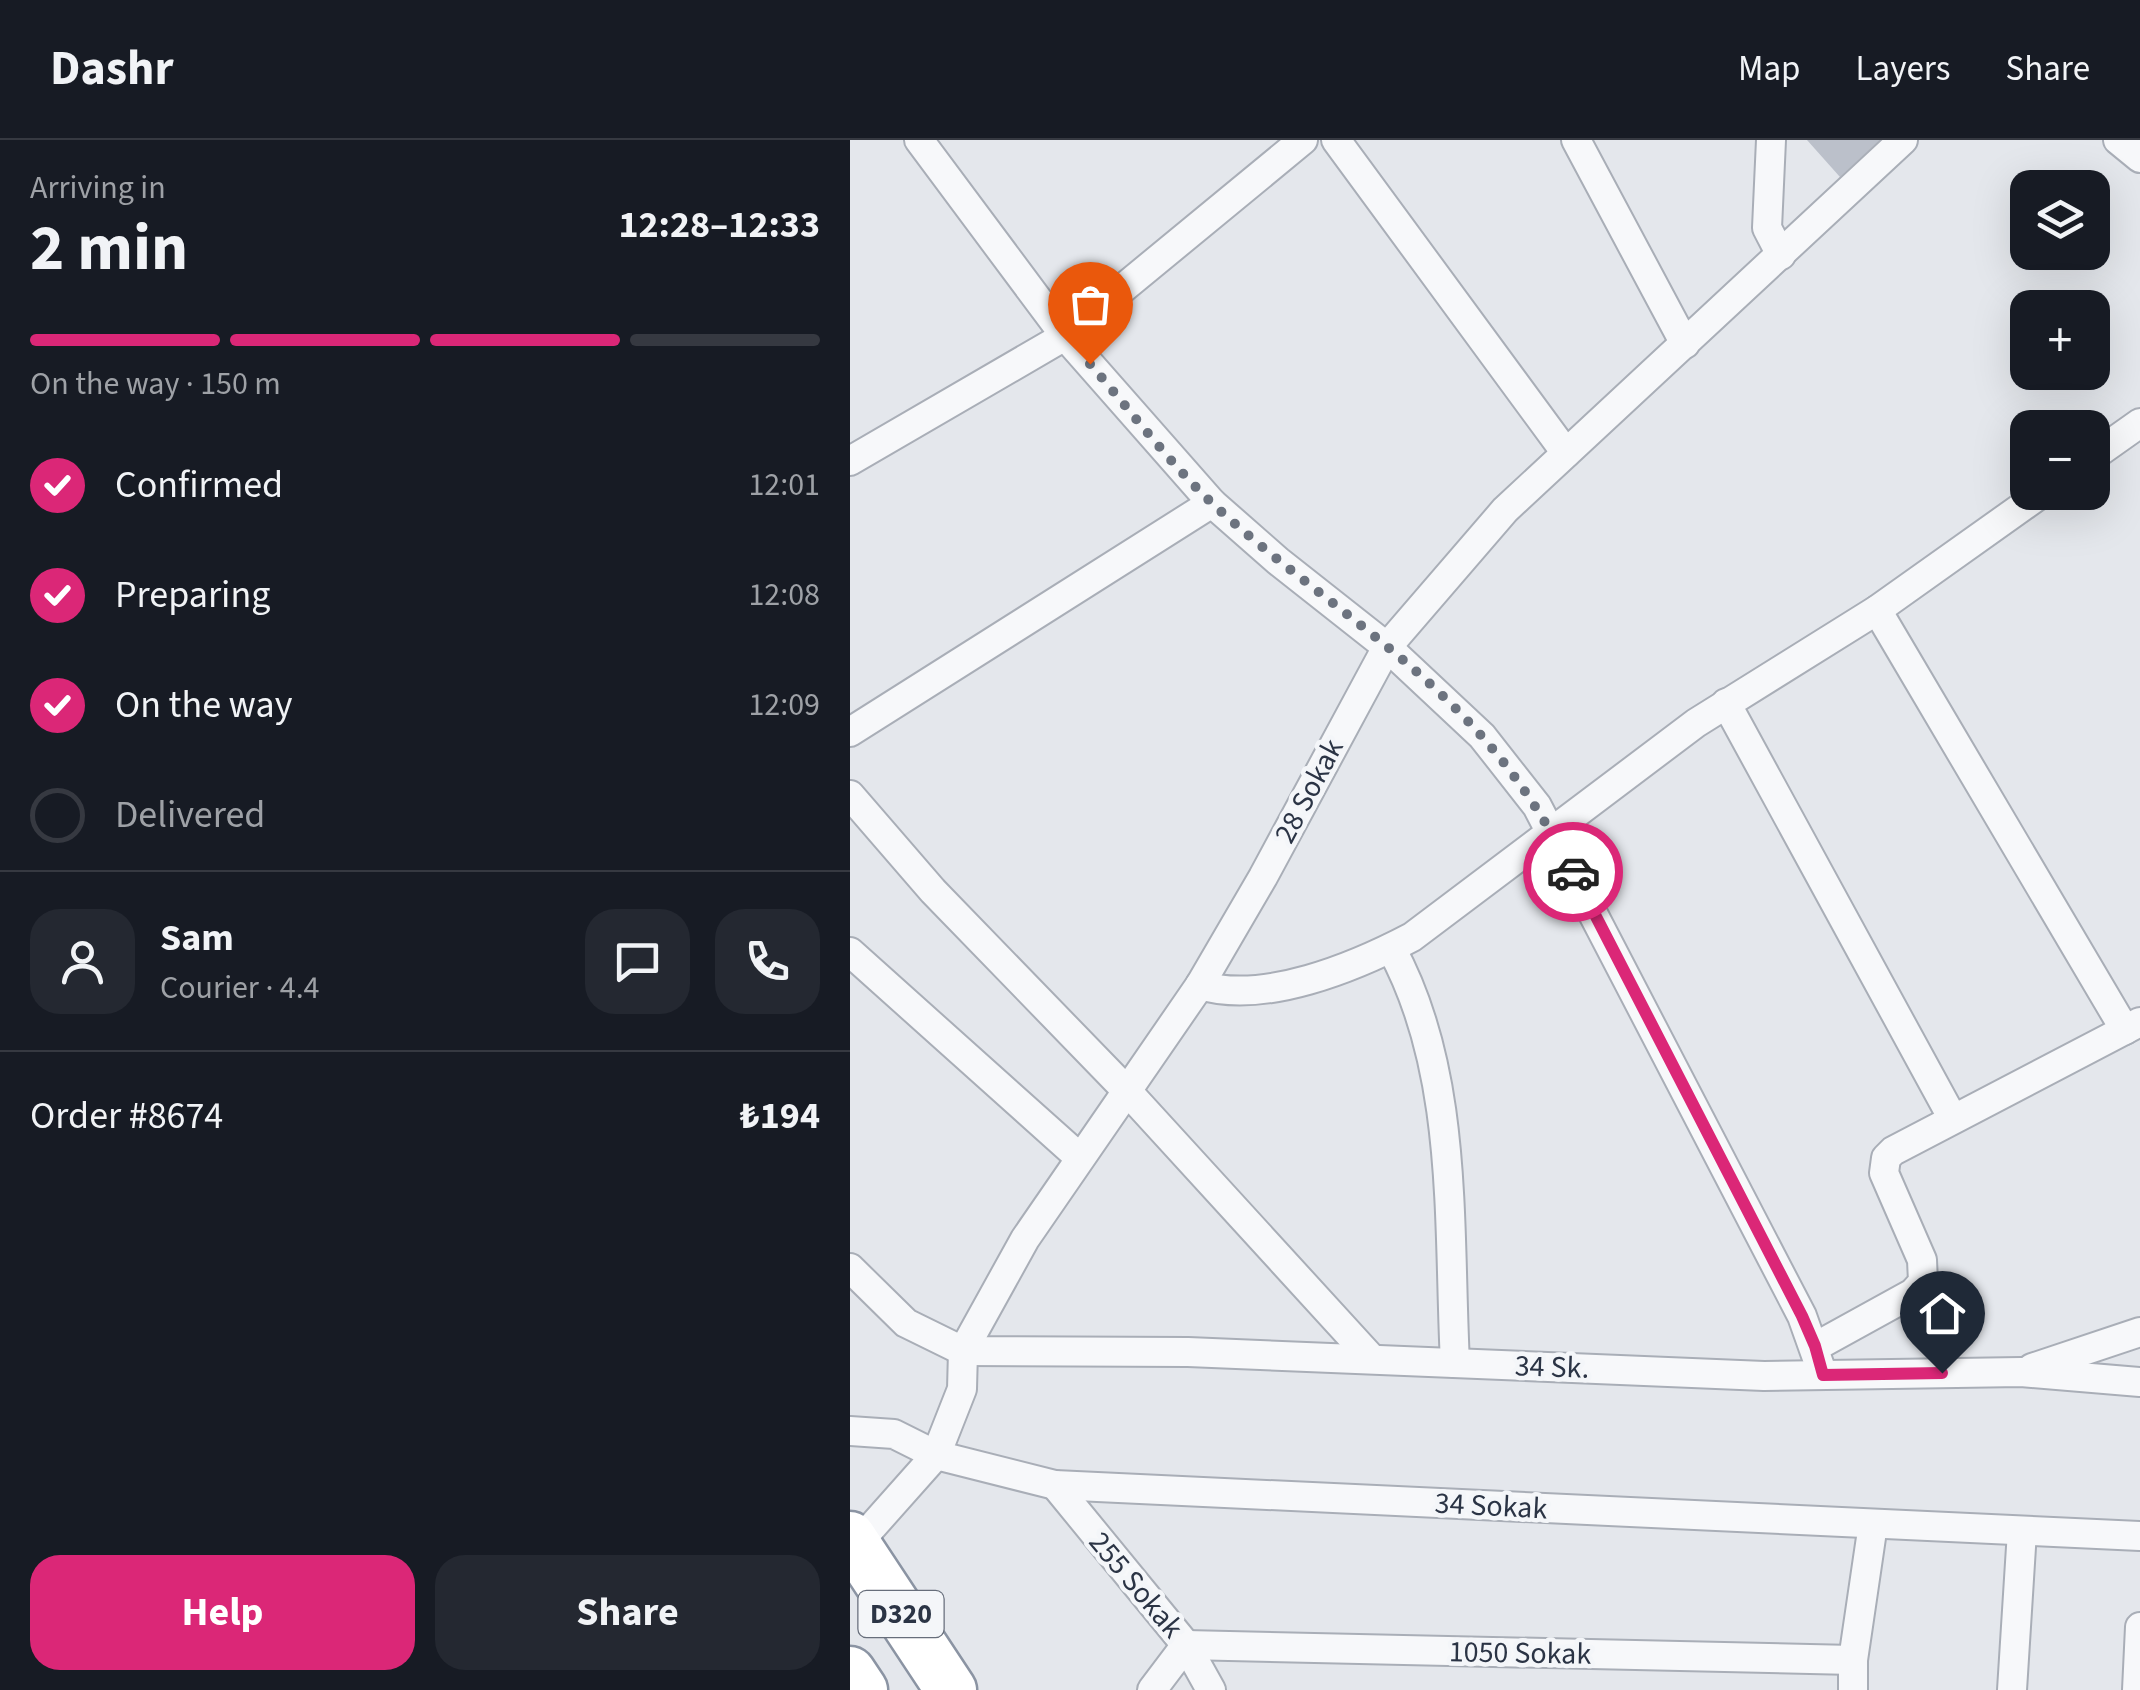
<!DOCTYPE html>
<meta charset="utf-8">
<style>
:root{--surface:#171b24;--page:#242831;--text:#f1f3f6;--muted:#9ea1a6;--line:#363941;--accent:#db2777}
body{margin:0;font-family:"Source Sans 3",sans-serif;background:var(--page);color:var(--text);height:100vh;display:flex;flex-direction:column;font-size:38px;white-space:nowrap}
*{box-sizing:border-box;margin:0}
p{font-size:32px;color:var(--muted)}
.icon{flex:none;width:55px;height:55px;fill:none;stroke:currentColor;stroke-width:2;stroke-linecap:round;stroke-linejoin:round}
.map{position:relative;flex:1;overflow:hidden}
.details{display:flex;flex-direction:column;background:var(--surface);width:850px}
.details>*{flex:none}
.tools{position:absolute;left:1160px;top:30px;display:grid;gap:20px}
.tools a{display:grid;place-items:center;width:100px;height:100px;border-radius:20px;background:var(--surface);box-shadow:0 10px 40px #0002;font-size:50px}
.pin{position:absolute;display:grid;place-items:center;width:85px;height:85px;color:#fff;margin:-102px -42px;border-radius:50% 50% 50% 0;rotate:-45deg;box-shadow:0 0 10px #0007}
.pin .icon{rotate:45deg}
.courier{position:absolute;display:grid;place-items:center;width:100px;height:100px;margin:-50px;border:8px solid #db2777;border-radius:50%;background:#fff;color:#222;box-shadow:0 2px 12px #0007}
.overview em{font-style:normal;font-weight:700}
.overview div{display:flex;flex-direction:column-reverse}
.overview{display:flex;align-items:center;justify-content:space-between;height:170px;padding:0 30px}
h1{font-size:65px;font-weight:700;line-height:75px}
.bar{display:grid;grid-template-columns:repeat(4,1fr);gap:15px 10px;align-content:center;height:120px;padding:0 30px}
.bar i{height:12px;border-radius:8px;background:var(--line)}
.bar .selected{background:var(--accent)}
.bar p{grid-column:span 4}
.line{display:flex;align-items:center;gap:25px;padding:0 30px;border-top:2px solid var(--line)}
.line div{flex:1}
.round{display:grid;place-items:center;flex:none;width:105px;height:105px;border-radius:30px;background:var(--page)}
ol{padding:0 30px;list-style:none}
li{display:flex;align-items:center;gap:30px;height:110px}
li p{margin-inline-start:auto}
li .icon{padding:10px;border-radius:50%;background:var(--accent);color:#fff;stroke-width:4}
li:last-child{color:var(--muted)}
li i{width:55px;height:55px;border:5px solid var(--line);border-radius:50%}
.action{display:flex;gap:20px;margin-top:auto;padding:20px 30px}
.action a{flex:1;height:115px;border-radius:30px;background:var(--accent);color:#fff;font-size:40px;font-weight:700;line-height:115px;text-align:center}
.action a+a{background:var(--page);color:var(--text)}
header{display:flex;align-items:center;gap:60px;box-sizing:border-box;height:140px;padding:0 50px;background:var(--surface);border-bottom:2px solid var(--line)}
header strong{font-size:48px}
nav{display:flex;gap:55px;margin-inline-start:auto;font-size:35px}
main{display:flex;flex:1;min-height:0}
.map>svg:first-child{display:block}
.building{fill:#bbc0ca}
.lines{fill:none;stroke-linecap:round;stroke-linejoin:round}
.street-casing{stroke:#a9aeb7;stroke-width:32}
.highway-casing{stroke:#8b94a3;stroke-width:55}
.street{stroke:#f7f8fa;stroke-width:28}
.highway{stroke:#fff;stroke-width:50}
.done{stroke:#6c737f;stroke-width:10;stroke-dasharray:0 18}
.route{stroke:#db2777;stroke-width:12}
.labels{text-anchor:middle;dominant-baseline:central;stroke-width:9;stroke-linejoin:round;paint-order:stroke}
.shield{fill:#f4f6f9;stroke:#676e7b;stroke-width:2.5}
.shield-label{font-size:28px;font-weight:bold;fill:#2b3445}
.street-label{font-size:30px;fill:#2b3445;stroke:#f4f6f9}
</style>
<header>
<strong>Dashr</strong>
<nav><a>Map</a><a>Layers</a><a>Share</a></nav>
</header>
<main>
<section class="details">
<div class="overview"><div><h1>2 min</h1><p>Arriving in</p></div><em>12:28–12:33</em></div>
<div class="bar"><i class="selected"></i><i class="selected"></i><i class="selected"></i><i></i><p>On the way · 150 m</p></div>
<ol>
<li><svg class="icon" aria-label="check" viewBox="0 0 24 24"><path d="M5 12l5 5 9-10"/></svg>Confirmed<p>12:01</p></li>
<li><svg class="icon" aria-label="check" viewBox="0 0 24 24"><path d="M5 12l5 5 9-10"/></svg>Preparing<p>12:08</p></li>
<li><svg class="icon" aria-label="check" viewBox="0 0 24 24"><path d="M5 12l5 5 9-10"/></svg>On the way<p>12:09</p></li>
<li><i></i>Delivered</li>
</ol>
<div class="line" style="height:180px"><a class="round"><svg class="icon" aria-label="person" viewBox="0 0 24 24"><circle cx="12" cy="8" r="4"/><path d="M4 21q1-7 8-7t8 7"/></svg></a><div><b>Sam</b><p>Courier · 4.4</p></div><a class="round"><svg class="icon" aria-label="chat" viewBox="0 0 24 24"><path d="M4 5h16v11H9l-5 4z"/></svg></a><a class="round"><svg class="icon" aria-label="phone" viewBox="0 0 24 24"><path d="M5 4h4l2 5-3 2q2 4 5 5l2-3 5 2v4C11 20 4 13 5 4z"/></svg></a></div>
<div class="line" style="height:130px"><div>Order #8674</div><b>₺194</b></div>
<div class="action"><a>Help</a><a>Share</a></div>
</section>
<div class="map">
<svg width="1290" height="1550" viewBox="0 0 1290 1550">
<rect width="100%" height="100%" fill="#e4e7ec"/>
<polygon class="building" points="957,0 1030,0 990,37"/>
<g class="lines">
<g class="street-casing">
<g id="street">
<polyline points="69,0 215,196 362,363 428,421 537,507 632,596 687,666 952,1176 973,1235"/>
<polyline points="486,0 716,313"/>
<polyline points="726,0 835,204"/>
<polyline points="921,0 917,88 931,115"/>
<polyline points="1268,0 1290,18"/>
<polyline points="1242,317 1290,283"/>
<polyline points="0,321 215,196 453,0"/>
<polyline points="1027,470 1275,890"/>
<polyline points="876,563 1103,979"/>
<polyline points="0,592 362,363"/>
<polyline points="0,655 83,751 277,951 522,1219"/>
<path d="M 541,808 C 609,932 598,1085 605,1223"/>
<polyline points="0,812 230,1018"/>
<path d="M 350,845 C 414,865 505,827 562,797 L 846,583 L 1027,470 L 1193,352"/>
<polyline points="0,1128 56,1183 113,1211 338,1212 914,1236 1171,1232 1290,1242"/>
<polyline points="965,1207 1063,1153 1073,1142 1072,1120 1034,1033 1036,1018 1043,1011 1290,882"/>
<polyline points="1182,1228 1290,1192"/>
<polyline points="0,1291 44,1294 86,1315 205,1345 1290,1396"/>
<polyline points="205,1345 336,1505 361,1550"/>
<polyline points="6,1405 86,1315 112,1249 113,1211 175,1099 350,845 413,737 537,507 655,370 1053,0"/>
<polyline points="302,1550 336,1505 1003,1520"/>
<polyline points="1003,1550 1003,1520 1023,1384"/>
<polyline points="1162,1550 1172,1391"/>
<polyline points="1287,1550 1290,1487"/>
</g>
</g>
<g class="highway-casing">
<g id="highway">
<polyline points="0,1397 101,1550"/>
<polyline points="0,1532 12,1550"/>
</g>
</g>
<use href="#street" class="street"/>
<use href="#highway" class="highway"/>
</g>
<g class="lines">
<path class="done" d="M 240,224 C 281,271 320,324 365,366 C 452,446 557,510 635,600 C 670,640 698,684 723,732"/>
<polyline class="route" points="723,732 952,1176 965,1206 973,1235 1092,1233"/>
</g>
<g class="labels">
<rect class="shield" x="8.5" y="1451" width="85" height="46" rx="8"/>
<g class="shield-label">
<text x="51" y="1474">D320</text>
</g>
<g class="street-label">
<text transform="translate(459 651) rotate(-62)">28 Sokak</text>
<text transform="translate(702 1227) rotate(2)">34 Sk.</text>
<text transform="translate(641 1366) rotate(3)">34 Sokak</text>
<text transform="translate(286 1445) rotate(50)">255 Sokak</text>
<text transform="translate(670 1513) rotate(1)">1050 Sokak</text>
</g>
</g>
</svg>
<div class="tools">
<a><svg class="icon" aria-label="layers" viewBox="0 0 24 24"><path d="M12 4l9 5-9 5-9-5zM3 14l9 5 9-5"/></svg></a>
<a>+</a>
<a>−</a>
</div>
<div class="pin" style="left:240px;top:224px;background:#ea580c"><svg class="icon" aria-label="bag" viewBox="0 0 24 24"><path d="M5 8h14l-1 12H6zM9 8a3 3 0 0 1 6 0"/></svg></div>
<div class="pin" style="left:1092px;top:1233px;background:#1f2937"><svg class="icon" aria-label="home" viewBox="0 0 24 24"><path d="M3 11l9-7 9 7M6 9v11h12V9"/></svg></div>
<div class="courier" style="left:723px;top:732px"><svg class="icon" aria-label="car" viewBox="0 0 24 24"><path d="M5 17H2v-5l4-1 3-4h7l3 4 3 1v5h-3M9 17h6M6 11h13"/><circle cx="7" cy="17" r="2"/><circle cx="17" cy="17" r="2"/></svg></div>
</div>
</main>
